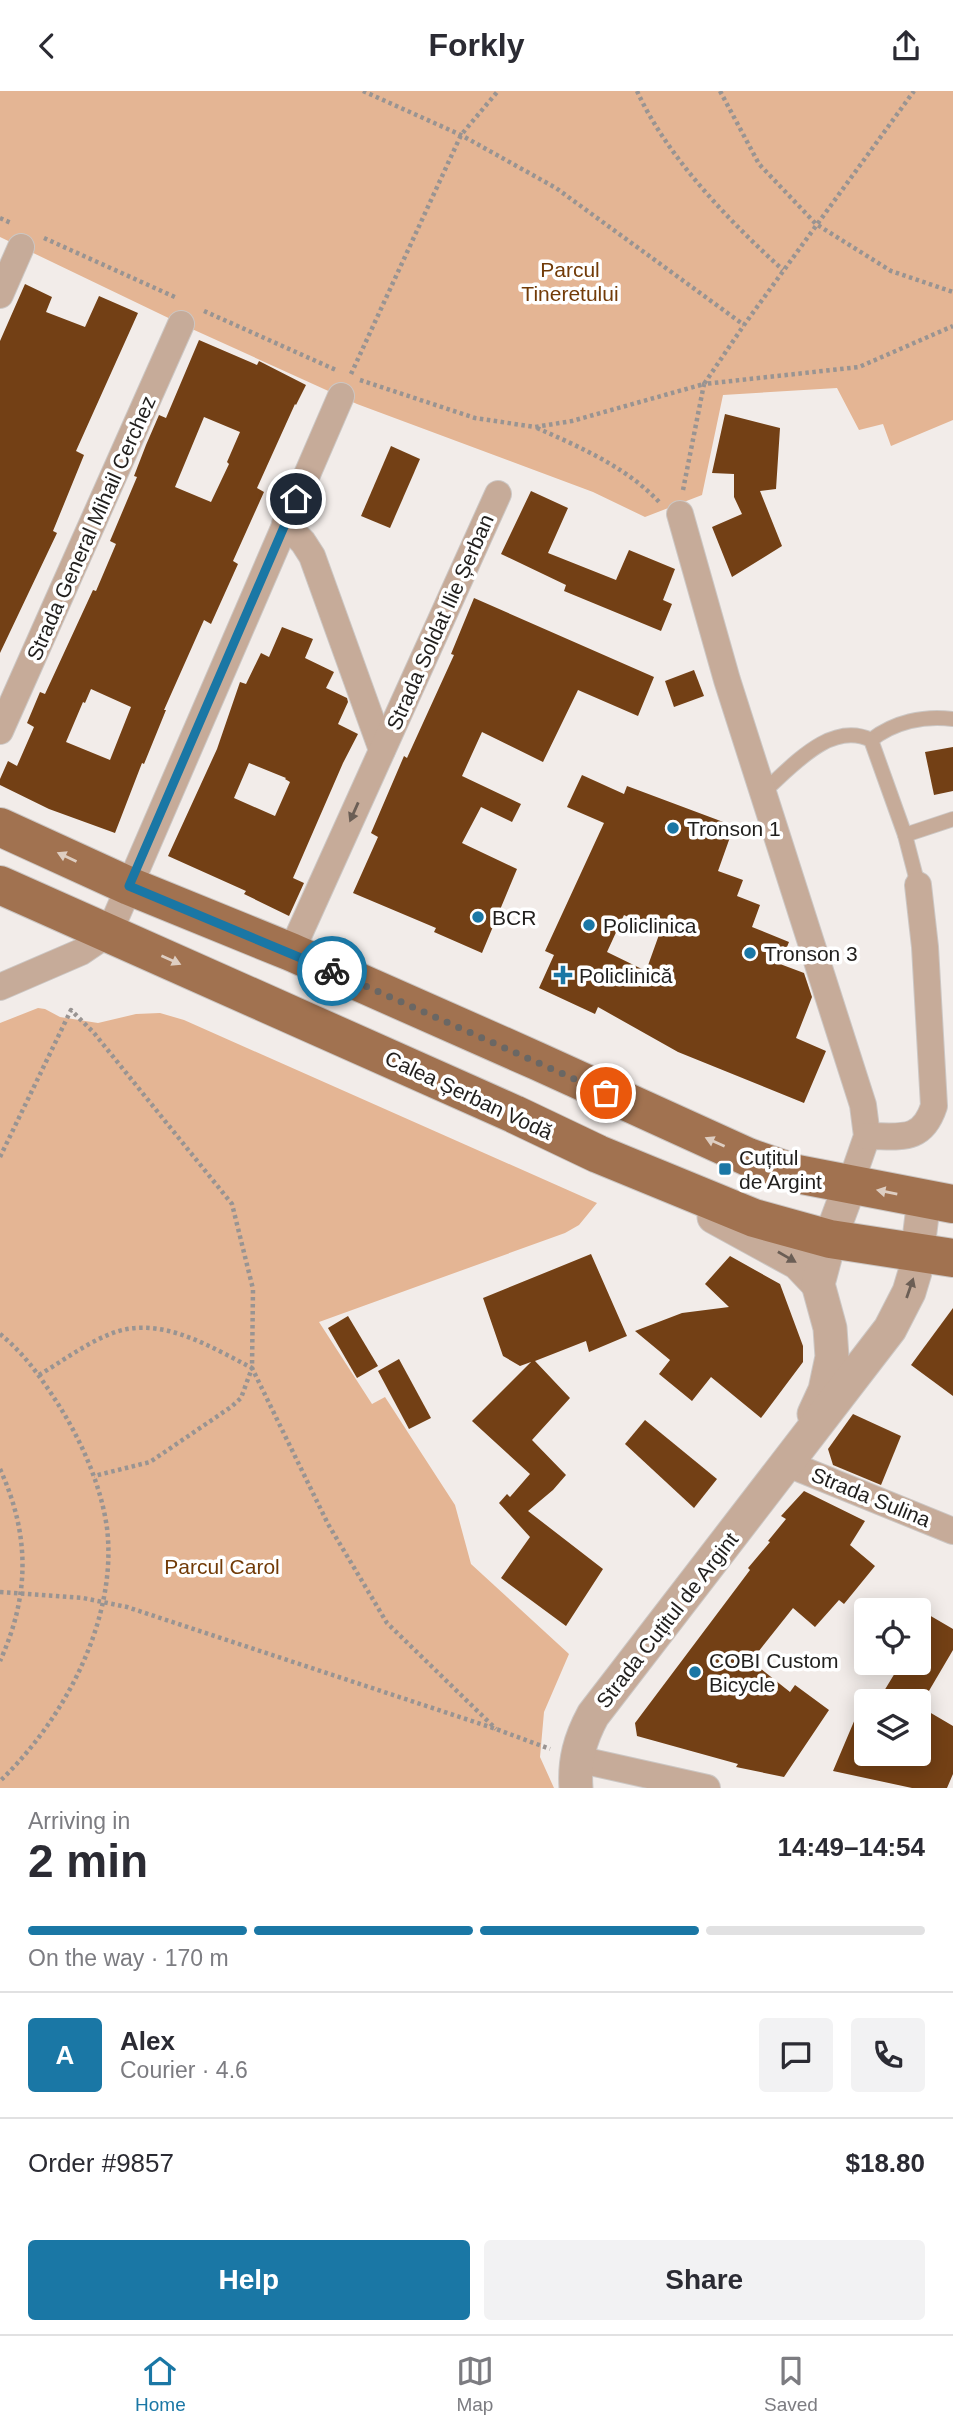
<!DOCTYPE html>
<meta charset="utf-8">
<style>
:root{--surface:#fff;--page:#f2f2f3;--text:#2b2b33;--muted:#7c7c81;--line:#e1e1e2;--accent:#1a77a5}
body{margin:0;font-family:Helvetica,sans-serif;background:var(--page);color:var(--text);height:100vh;display:flex;flex-direction:column;font-size:26px;white-space:nowrap}
*{box-sizing:border-box;margin:0}
p{font-size:23px;color:var(--muted)}
.icon{flex:none;width:38px;height:38px;fill:none;stroke:currentColor;stroke-width:2;stroke-linecap:round;stroke-linejoin:round}
.map{position:relative;height:1697px;overflow:hidden}
.details{display:flex;flex-direction:column;background:var(--surface);flex:1}
.details>*{flex:none}
.buttons{position:absolute;left:854px;top:1507px;display:grid;gap:14px}
.buttons a{display:grid;place-items:center;width:77px;height:77px;border-radius:7px;background:var(--surface);box-shadow:0 4px 18px #0003;font-size:35px}
.pin{position:absolute;display:grid;place-items:center;width:60px;height:60px;color:#fff;margin:-30px;border:4px solid #fff;border-radius:50%;box-shadow:0 2px 7px #0007}
.courier{position:absolute;display:grid;place-items:center;width:70px;height:70px;margin:-35px;border:5px solid #1a77a5;border-radius:50%;background:#fff;color:#222;box-shadow:0 2px 9px #0007}
.overview em{font-style:normal;font-weight:700}
.overview div{display:flex;flex-direction:column-reverse}
.overview{display:flex;align-items:center;justify-content:space-between;height:119px;padding:0 28px}
h1{font-size:46px;font-weight:700;line-height:52px}
.bar{display:grid;grid-template-columns:repeat(4,1fr);gap:10px 7px;align-content:center;height:84px;padding:0 28px}
.bar i{height:9px;border-radius:5px;background:var(--line)}
.bar .selected{background:var(--accent)}
.bar p{grid-column:span 4}
.line{display:flex;align-items:center;gap:18px;padding:0 28px;border-top:2px solid var(--line)}
.line div{flex:1}
.round{display:grid;place-items:center;flex:none;width:74px;height:74px;border-radius:7px;background:var(--page)}
.action{display:flex;gap:14px;margin-top:auto;padding:14px 28px}
.action a{flex:1;height:80px;border-radius:7px;background:var(--accent);color:#fff;font-size:28px;font-weight:700;line-height:80px;text-align:center}
.action a+a{background:var(--page);color:var(--text)}
header{display:flex;justify-content:space-between;align-items:center;height:91px;padding:0 28px;background:var(--surface);font-size:32px;font-weight:700}
.dock{display:flex;justify-content:space-around;align-items:center;height:98px;border-top:2px solid var(--line);background:var(--surface);font-size:19px;color:var(--muted)}
.dock a{display:grid;justify-items:center;gap:4px}
.dock .selected{color:var(--accent)}
.map>svg:first-child{display:block}
.green{fill:#e4b594}
.building{fill:#734015;fill-rule:evenodd}
.lines{fill:none;stroke-linecap:round;stroke-linejoin:round}
.service-casing{stroke:#ccc7c4;stroke-width:16}
.minor-casing{stroke:#ccc7c4;stroke-width:28}
.tertiary-casing{stroke:#ccc7c4;stroke-width:35}
.primary-casing{stroke:#ccc7c4;stroke-width:40}
.path{stroke:#999492;stroke-width:4.5;stroke-dasharray:3.5 3.5;stroke-linecap:butt}
.service{stroke:#c6ab99;stroke-width:14}
.minor{stroke:#c6ab99;stroke-width:26}
.tertiary{stroke:#c6ab99;stroke-width:33}
.primary{stroke:#a17250;stroke-width:38}
.oneway{fill:#6b5e55}
.oneway2{fill:#decec2}
.done{stroke:#6a6764;stroke-width:7;stroke-dasharray:0 12.6}
.route{stroke:#1a77a5;stroke-width:9}
.poi-dot{fill:#1a77a5;stroke:#fff;stroke-width:2.5}
.labels{text-anchor:middle;dominant-baseline:central;stroke-width:7;stroke-linejoin:round;paint-order:stroke}
.park-label{font-size:21px;fill:#723b08;stroke:#fff}
.street-label{font-size:21px;fill:#211f1d;stroke:#fff}
.poi-label{font-size:21px;fill:#211f1d;stroke:#fff;text-anchor:start}
</style>
<header><svg class="icon" aria-label="back" viewBox="0 0 24 24"><path d="M15 5l-7 7 7 7"/></svg>Forkly<svg class="icon" aria-label="share" viewBox="0 0 24 24"><path d="M12 15V3M7 8l5-5 5 5M5 13v7h14v-7"/></svg></header>
<div class="map">
<svg width="953" height="1697" viewBox="0 0 953 1697">
<rect width="100%" height="100%" fill="#f2ece9"/>
<g class="green">
<polygon points="0,0 953,0 953,329 891,355 883,333 859,339 837,297 723,304 702,404 645,426 593,401 357,313 181,233 0,146"/>
<polygon points="38,917 45,918 60,926 98,932 136,923 160,922 184,929 597,1112 579,1134 565,1142 319,1231 372,1313 385,1306 455,1414 471,1473 569,1563 544,1621 540,1666 554,1697 0,1697 0,932"/>
</g>
<g class="building">
<polygon points="25,193 52,206 46,221 85,236 99,205 138,222 76,360 84,364 53,440 57,442 0,562 0,250"/>
<path d="M 199,249 L 257,274 L 259,270 L 306,294 L 296,314 L 295,313 L 257,397 L 264,401 L 233,470 L 238,473 L 211,533 L 204,529 L 164,619 L 166,619 L 144,673 L 142,672 L 115,742 L 49,718 L 0,694 L 0,688 L 8,670 L 17,675 L 34,636 L 27,632 L 40,601 L 45,603 L 93,499 L 96,500 L 116,453 L 110,450 L 137,386 L 134,385 L 146,354 L 159,324 L 166,327 ZM 204,326 L 240,341 L 227,371 L 229,373 L 211,411 L 175,396 ZM 91,598 L 131,616 L 110,669 L 66,651 L 83,611 L 85,612 Z"/>
<polygon points="725,323 780,337 776,398 760,400 782,455 732,486 712,436 742,423 734,406 734,383 712,382"/>
<polygon points="391,355 420,368 390,437 361,425"/>
<polygon points="531,400 568,417 548,462 616,489 629,459 675,478 663,509 672,513 661,540 564,500 566,494 501,463"/>
<polygon points="474,507 654,586 638,625 578,599 543,671 482,641 462,685 521,713 512,731 481,716 462,752 517,778 482,862 434,841 436,837 353,802 378,746 371,742 404,665 407,667 454,564 451,563"/>
<path d="M 282,536 L 313,548 L 305,567 L 334,581 L 326,597 L 347,607 L 348,611 L 338,633 L 358,643 L 343,672 L 293,787 L 304,792 L 289,825 L 244,803 L 246,800 L 168,765 L 217,658 L 240,591 L 246,593 L 261,562 L 269,566 ZM 249,672 L 286,687 L 285,688 L 290,691 L 275,725 L 234,707 Z"/>
<polygon points="694,579 704,605 674,616 665,590"/>
<polygon points="953,656 953,700 934,704 925,661"/>
<path d="M 582,684 L 624,703 L 627,695 L 734,735 L 718,780 L 743,789 L 737,805 L 760,814 L 752,836 L 789,851 L 780,873 L 804,882 L 812,906 L 796,947 L 826,960 L 804,1012 L 678,961 L 598,916 L 595,923 L 539,897 L 554,864 L 545,860 L 604,732 L 567,716 ZM 624,824 L 660,841 L 646,880 L 607,861 Z"/>
<polygon points="591,1163 627,1245 589,1261 586,1250 535,1270 570,1307 532,1349 566,1384 553,1399 528,1420 603,1478 566,1535 501,1487 530,1446 499,1412 507,1403 510,1406 530,1383 472,1330 531,1271 520,1275 503,1265 483,1207"/>
<polygon points="730,1165 780,1193 803,1255 803,1271 761,1327 711,1286 692,1310 659,1283 670,1269 635,1240 682,1222 729,1216 705,1193"/>
<polygon points="953,1217 953,1305 911,1274"/>
<polygon points="348,1225 378,1275 357,1287 328,1237"/>
<polygon points="399,1268 431,1327 409,1338 378,1280"/>
<polygon points="853,1323 901,1345 881,1394 833,1374 828,1358"/>
<polygon points="645,1329 717,1388 694,1417 625,1353"/>
<polygon points="804,1400 865,1430 850,1454 875,1475 844,1513 839,1509 815,1536 793,1517 751,1570 790,1601 795,1594 829,1619 784,1686 736,1676 738,1673 637,1645 635,1632 750,1479 748,1477 770,1451 768,1450 786,1428 781,1425"/>
<polygon points="929,1524 953,1538 953,1559 923,1610 878,1610 901,1572 919,1572 919,1541"/>
<polygon points="866,1602 866,1662 919,1662 919,1615 953,1635 953,1683 947,1697 912,1697 833,1680"/>
</g>
<g class="lines">
<g class="service-casing">
<g id="service">
<path d="M 871,649 C 894,631 924,624 953,628"/>
<path d="M 762,702 C 791,677 830,629 871,649 L 905,744 L 918,794"/>
<polyline points="905,744 953,728"/>
</g>
</g>
<g class="minor-casing">
<g id="minor">
<polyline points="0,204 21,156"/>
<polyline points="680,423 727,589 863,1014 867,1045 850,1094"/>
<polyline points="285,433 303,451 312,465 382,659"/>
<polyline points="0,640 181,233"/>
<polyline points="291,861 498,403"/>
<polyline points="0,896 81,861 109,842 341,305"/>
<path d="M 867,1045 C 900,1045 922,1052 934,1015 L 925,856 L 918,794"/>
<polyline points="788,1373 953,1440"/>
<polyline points="577,1668 707,1697"/>
</g>
</g>
<g class="tertiary-casing">
<g id="tertiary">
<polyline points="714,1126 798,1172 818,1193"/>
<polyline points="814,1323 825,1299 832,1266 830,1237 818,1193 830,1148 850,1094"/>
<path d="M 576,1697 C 574,1670 580,1648 593,1624 L 890,1238 L 909,1201 L 915,1181 L 924,1108"/>
</g>
</g>
<g class="primary-casing">
<g id="primary">
<polyline points="0,736 129,795 291,861 537,970 748,1066 797,1083 953,1113"/>
<polyline points="0,794 514,1023 598,1063 754,1127 830,1148 953,1167"/>
</g>
</g>
<g class="path">
<polyline points="363,0 461,44 556,97 744,234"/>
<path d="M 637,0 C 667,66 730,131 783,179"/>
<polyline points="720,0 759,73 816,133 891,180 953,201"/>
<polyline points="0,127 11,132"/>
<polyline points="44,147 177,207"/>
<polyline points="204,220 336,279"/>
<polyline points="351,283 461,44 498,0"/>
<polyline points="360,289 475,327 535,336 572,330 704,293 744,234 914,0"/>
<path d="M 537,337 C 580,356 628,377 660,412"/>
<polyline points="683,399 704,293 859,276 953,235"/>
<polyline points="0,1066 71,919 94,942 232,1113 253,1198 252,1277 328,1433 387,1532 496,1638"/>
<path d="M 0,1243 C 24,1262 42,1288 58,1313 C 81,1349 101,1394 107,1437 C 118,1528 64,1629 0,1690"/>
<path d="M 39,1284 C 61,1271 85,1253 110,1243 C 159,1223 209,1255 252,1277 L 241,1307 L 231,1316 L 150,1371 L 94,1385"/>
<path d="M 0,1378 C 30,1444 30,1504 0,1570"/>
<polyline points="0,1501 83,1507 127,1516 496,1638 550,1658"/>
</g>
<use href="#service" class="service"/>
<use href="#minor" class="minor"/>
<use href="#tertiary" class="tertiary"/>
<use href="#primary" class="primary"/>
</g>
<defs><path id="oneway-solid" d="M-6-.8H1V-3.2L6.5 0L1 3.2V.8H-6Z" transform="scale(1.75)"/></defs>
<g class="oneway">
<use href="#oneway-solid" transform="translate(354 721) rotate(114)"/>
<use href="#oneway-solid" transform="translate(787 1166) rotate(30)"/>
<use href="#oneway-solid" transform="translate(910 1197) rotate(-71)"/>
</g>
<g class="oneway2">
<use href="#oneway-solid" transform="translate(67 766) rotate(-155)"/>
<use href="#oneway-solid" transform="translate(171 869) rotate(24)"/>
<use href="#oneway-solid" transform="translate(715 1051) rotate(-156)"/>
<use href="#oneway-solid" transform="translate(887 1101) rotate(-169)"/>
</g>
<g class="lines">
<polyline class="done" points="332,880 606,1002"/>
<polyline class="route" points="296,408 129,795 332,880"/>
</g>
<g class="poi-dot">
<circle cx="673" cy="737" r="7"/>
<circle cx="478" cy="826" r="7"/>
<circle cx="589" cy="834" r="7"/>
<circle cx="750" cy="862" r="7"/>
<path d="M559.5 873.5h7v7h7v7h-7v7h-7v-7h-7v-7h7z"/>
<rect x="718" y="1071" width="14" height="14" rx="3.5"/>
<circle cx="695" cy="1581" r="7"/>
</g>
<g class="labels">
<g class="park-label">
<text x="570" y="178">Parcul<tspan x="570" dy="24">Tineretului</tspan></text>
<text x="222" y="1475">Parcul Carol</text>
</g>
<g class="street-label">
<text transform="translate(91 437) rotate(-66)">Strada General Mihail Cerchez</text>
<text transform="translate(440 531) rotate(-66)">Strada Soldat Ilie Șerban</text>
<text transform="translate(469 1004) rotate(25)">Calea Șerban Vodă</text>
<text transform="translate(871 1406) rotate(22)">Strada Sulina</text>
<text transform="translate(667 1529) rotate(-52)">Strada Cuțitul de Argint</text>
</g>
<g class="poi-label">
<text x="687" y="737">Tronson 1</text>
<text x="492" y="826">BCR</text>
<text x="603" y="834">Policlinica</text>
<text x="764" y="862">Tronson 3</text>
<text x="579" y="884">Policlinică</text>
<text x="739" y="1066">Cuțitul<tspan x="739" dy="24">de Argint</tspan></text>
<text x="709" y="1569">COBI Custom<tspan x="709" dy="24">Bicycle</tspan></text>
</g>
</g>
</svg>
<div class="buttons">
<a><svg class="icon" aria-label="locate" viewBox="0 0 24 24"><circle cx="12" cy="12" r="6"/><path d="M12 2v4M12 18v4M2 12h4M18 12h4"/></svg></a>
<a><svg class="icon" aria-label="layers" viewBox="0 0 24 24"><path d="M12 4l9 5-9 5-9-5zM3 14l9 5 9-5"/></svg></a>
</div>
<div class="pin" style="left:606px;top:1002px;background:#ea580c"><svg class="icon" aria-label="bag" viewBox="0 0 24 24"><path d="M5 8h14l-1 12H6zM9 8a3 3 0 0 1 6 0"/></svg></div>
<div class="pin" style="left:296px;top:408px;background:#1f2937"><svg class="icon" aria-label="home" viewBox="0 0 24 24"><path d="M3 11l9-7 9 7M6 9v11h12V9"/></svg></div>
<div class="courier" style="left:332px;top:880px"><svg class="icon" aria-label="bike" viewBox="0 0 24 24"><circle cx="6" cy="16" r="4"/><circle cx="18" cy="16" r="4"/><path d="M6 16l4-8h5l3 8M10 8l3 8H6M13 5h3"/></svg></div>
</div>
<section class="details">
<div class="overview"><div><h1>2 min</h1><p>Arriving in</p></div><em>14:49–14:54</em></div>
<div class="bar"><i class="selected"></i><i class="selected"></i><i class="selected"></i><i></i><p>On the way · 170 m</p></div>
<div class="line" style="height:126px"><b class="round" style="background:var(--accent);color:#fff">A</b><div><b>Alex</b><p>Courier · 4.6</p></div><a class="round"><svg class="icon" aria-label="chat" viewBox="0 0 24 24"><path d="M4 5h16v11H9l-5 4z"/></svg></a><a class="round"><svg class="icon" aria-label="phone" viewBox="0 0 24 24"><path d="M5 4h4l2 5-3 2q2 4 5 5l2-3 5 2v4C11 20 4 13 5 4z"/></svg></a></div>
<div class="line" style="height:91px"><div>Order #9857</div><b>$18.80</b></div>
<div class="action"><a>Help</a><a>Share</a></div>
</section>
<nav class="dock">
<a class="selected"><svg class="icon" aria-label="home" viewBox="0 0 24 24"><path d="M3 11l9-7 9 7M6 9v11h12V9"/></svg>Home</a>
<a><svg class="icon" aria-label="map" viewBox="0 0 24 24"><path d="M3 6l6-2 6 2 6-2v14l-6 2-6-2-6 2zM9 4v14M15 6v14"/></svg>Map</a>
<a><svg class="icon" aria-label="saved" viewBox="0 0 24 24"><path d="M7 4h10v16l-5-4-5 4z"/></svg>Saved</a>
</nav>
